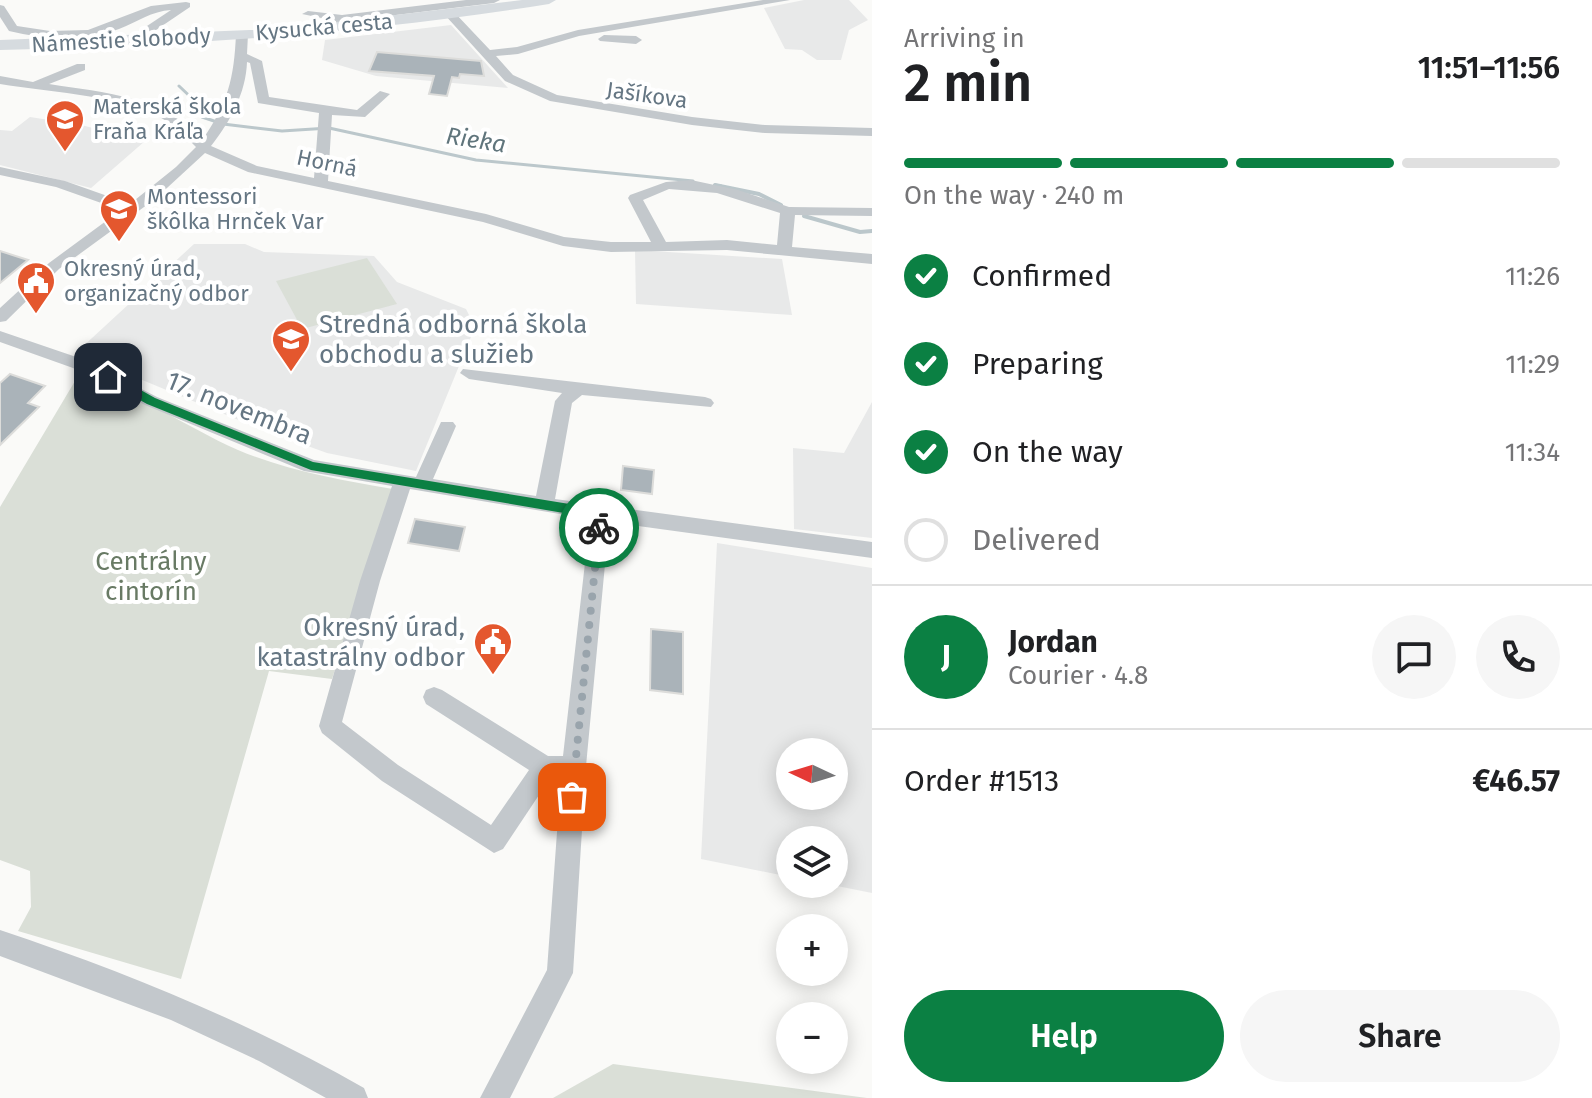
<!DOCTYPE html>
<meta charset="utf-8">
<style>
:root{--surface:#fff;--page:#f6f6f6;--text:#202124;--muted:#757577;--line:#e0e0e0;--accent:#0b8043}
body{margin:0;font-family:"Fira Sans",sans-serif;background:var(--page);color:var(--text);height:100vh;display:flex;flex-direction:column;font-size:30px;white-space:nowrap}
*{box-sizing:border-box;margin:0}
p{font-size:26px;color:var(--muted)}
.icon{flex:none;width:44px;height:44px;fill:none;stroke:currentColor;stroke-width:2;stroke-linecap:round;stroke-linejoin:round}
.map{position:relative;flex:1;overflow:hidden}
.panel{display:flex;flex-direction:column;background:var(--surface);width:720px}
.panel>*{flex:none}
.needle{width:52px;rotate:274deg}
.tools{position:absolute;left:776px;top:738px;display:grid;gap:16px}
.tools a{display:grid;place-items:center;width:72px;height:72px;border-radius:50%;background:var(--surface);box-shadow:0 4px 20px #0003;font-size:40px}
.pin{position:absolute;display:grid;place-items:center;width:68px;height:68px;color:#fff;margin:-34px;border-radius:16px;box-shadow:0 4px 12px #0006}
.courier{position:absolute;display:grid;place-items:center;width:80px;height:80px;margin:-40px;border:6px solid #0b8043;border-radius:50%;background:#fff;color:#222;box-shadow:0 2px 10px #0007}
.head em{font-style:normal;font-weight:600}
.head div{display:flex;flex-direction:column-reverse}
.head{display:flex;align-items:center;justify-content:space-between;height:136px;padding:0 32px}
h1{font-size:52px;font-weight:600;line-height:60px}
.bar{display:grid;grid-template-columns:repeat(4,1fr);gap:12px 8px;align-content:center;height:96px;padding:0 32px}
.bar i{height:10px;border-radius:6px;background:var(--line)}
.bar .selected{background:var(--accent)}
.bar p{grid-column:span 4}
.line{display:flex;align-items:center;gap:20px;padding:0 32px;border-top:2px solid var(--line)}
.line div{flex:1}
.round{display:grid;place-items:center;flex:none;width:84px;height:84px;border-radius:42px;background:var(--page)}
ol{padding:0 32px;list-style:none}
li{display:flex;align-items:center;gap:24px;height:88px}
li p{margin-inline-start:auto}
li .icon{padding:8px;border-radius:50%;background:var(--accent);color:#fff;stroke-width:4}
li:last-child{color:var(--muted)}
li i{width:44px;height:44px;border:4px solid var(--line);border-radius:50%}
.action{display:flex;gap:16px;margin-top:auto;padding:16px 32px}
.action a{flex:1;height:92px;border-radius:48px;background:var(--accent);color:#fff;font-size:32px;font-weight:600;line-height:92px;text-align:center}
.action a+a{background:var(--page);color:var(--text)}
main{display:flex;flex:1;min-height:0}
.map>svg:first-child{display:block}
.built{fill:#e8e9e9;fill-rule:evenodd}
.green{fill:#dadfd7}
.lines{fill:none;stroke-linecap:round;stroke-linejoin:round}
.stream-far1{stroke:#bbc7cb;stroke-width:3}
.stream{stroke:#bbc7cb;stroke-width:4}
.building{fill:#aab3b9;stroke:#dcdcda;stroke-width:2}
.minor{fill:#c3c8cc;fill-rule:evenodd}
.major{fill:#d6dbdf;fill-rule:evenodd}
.route{fill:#0b8043}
.done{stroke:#99a4ac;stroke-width:8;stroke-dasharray:0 14.4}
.labels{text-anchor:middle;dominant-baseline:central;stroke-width:8;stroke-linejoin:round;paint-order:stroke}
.far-street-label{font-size:22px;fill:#657683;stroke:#fff}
.far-poi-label{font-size:22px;fill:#657683;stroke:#fff;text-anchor:start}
.far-water-label{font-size:24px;font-style:italic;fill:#60757c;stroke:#fff}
.poi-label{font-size:26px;fill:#657683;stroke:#fff;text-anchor:start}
.street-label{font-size:26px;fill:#657683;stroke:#fff}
.park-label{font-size:26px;fill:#687a64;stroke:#fff}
</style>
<main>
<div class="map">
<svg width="872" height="1098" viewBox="0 0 872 1098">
<rect width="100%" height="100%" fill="#fafaf8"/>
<g class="built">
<polygon points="804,0 849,0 868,20 849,30 841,60 817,60 802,50 785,49 764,8"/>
<polygon points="451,25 508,88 376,76 322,60 325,40"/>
<polygon points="30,117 81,125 145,141 91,188 0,165 0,130 12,131"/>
<polygon points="194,244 245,244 264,252 374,256 397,282 466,309 475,327 416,471 327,453 258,428 87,357 79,350"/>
<polygon points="635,250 782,259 792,315 636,304"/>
<polygon points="872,402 872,538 794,529 793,448 844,453"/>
<path d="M 717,543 L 872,568 L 872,893 L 827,884 L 834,884 L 834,840 L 790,840 L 790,877 L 701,859 ZM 790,752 L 834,752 L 834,796 L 790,796 Z"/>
</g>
<g class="green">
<polygon points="367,258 397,304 302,329 276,281"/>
<path d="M 75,381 C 133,387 185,427 238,450 C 288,471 340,480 393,489 L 332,679 L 269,671 L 181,979 L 18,931 L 31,907 L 30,871 L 0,860 L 0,507 Z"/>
<polygon points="613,1064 867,1098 553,1098"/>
</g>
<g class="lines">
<g class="stream-far1">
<polyline points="179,86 199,105 202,117 223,124 282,131 329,128 476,160 693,181"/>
<polyline points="715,185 721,186"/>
</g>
<g class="stream">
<polyline points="715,185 759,194 781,205"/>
<polyline points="804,216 860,232 872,231"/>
</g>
</g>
<g class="building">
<polygon points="377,52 481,61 484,76 460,74 459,78 452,77 447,96 429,94 434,76 369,71"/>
<polygon points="0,251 28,260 0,283"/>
<polygon points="10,374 45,386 28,403 39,407 0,445 0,383"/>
<polygon points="623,466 654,470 652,494 621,490"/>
<polygon points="415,519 465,527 459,551 408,543"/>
<polygon points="651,629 683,632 683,694 650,690"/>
</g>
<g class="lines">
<g class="minor">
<polygon points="466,0 500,0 494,3 347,21 347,27 341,30 335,27 336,21 302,14 308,11 342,15"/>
<polygon points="763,0 790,0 579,36 518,54 496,56 513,75 557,95 692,117 765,125 872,128 872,136 765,133 692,125 550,101 505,81 444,14 454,12 490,50 517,47 578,30"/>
<path d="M 186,2 L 190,3 L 190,7 L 156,30 L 144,44 L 138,40 L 147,26 L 171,10 C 152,11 137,22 119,29 C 83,42 46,40 9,31 L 0,17 L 0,5 L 4,6 L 17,26 L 50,31 L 88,30 L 151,6 Z"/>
<path d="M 242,31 L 248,34 L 247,54 L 262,61 L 269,97 L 357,110 L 380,91 L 390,94 L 365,117 L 332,115 L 328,181 L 486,214 L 564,237 L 611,242 L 651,242 L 628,198 L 630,195 L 666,182 L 691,180 L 738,190 L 789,207 L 872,208 L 872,216 L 795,215 L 792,247 L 872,254 L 872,264 L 727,250 L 611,252 L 563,246 L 483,222 L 248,172 L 205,153 L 155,199 L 59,269 L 6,321 L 0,322 L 0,308 L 49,263 L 121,210 L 56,187 L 0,175 L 0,167 L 65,181 L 130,204 L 176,167 L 196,147 C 183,134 168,120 152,113 C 105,94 49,92 0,84 L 0,76 L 33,82 L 77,64 L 85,64 L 85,70 L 49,84 C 107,93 159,96 203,139 C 228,102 234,79 236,34 ZM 247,62 L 250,63 L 258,103 L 319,113 L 314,178 L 257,166 L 211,146 C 230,122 246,93 247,62 ZM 669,189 L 717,193 L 780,213 L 777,245 L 727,240 L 666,242 L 643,200 Z"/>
<polygon points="604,35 636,36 642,40 636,44 600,41 598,39"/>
<path d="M 0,331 L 85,360 L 157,397 L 314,460 L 416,477 L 441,422 L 453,422 L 456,426 L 433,479 L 536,496 L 555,401 L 562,393 L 469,379 L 460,373 L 463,369 L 705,397 L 711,399 L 714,403 L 711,407 L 582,395 L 572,403 L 555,499 L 872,542 L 872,558 L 609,522 L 586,766 L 573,973 L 510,1098 L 480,1098 L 547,970 L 561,777 L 551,777 L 503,849 L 494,853 L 382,781 L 322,733 L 319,726 L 360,581 L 392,486 L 304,471 L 145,405 L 73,368 L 0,342 ZM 410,489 L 590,519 L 563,756 L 548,756 L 442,690 L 434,687 L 426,690 L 423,697 L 426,704 L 529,770 L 491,825 L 398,765 L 342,722 L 380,581 Z"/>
<path d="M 0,930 C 126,972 248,1022 364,1088 L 368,1098 L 326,1098 L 259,1061 L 171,1020 L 0,956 Z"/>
</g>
<path class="major" d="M 522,0 L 556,0 L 549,4 C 367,33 184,46 0,50 L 0,40 L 276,29 Z"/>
</g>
<polygon class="route" points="104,374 112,374 155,398 313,462 600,509 607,514 605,528 594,531 593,518 311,470 147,404 104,380"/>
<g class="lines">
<polyline class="done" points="572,797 599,528"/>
</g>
<defs>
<g id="school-pin" transform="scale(2)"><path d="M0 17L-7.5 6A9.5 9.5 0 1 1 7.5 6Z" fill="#e4572e" stroke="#fff"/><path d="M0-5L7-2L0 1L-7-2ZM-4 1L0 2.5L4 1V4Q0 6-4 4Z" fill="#fff"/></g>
<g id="civic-pin" transform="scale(2)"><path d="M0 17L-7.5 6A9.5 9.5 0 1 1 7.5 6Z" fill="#e4572e" stroke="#fff"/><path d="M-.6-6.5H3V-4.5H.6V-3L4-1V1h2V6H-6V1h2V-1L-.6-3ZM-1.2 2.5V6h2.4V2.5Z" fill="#fff"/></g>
</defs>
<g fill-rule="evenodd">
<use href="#school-pin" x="65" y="119"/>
<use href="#school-pin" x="119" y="209"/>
<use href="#civic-pin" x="36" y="281"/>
<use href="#school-pin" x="291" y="339"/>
<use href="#civic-pin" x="493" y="642"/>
</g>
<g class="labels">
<g class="far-street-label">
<text transform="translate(324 27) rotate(-5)">Kysucká cesta</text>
<text transform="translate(121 40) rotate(-3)">Námestie slobody</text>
<text transform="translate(647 95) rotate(8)">Jašíkova</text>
<text transform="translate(327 163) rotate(12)">Horná</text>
</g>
<g class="far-poi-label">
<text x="93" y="106">Materská škola<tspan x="93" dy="25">Fraňa Kráľa</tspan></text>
<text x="147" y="196">Montessori<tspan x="147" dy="25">škôlka Hrnček Var</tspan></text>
<text x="64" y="268">Okresný úrad,<tspan x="64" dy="25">organizačný odbor</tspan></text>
</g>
<g class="far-water-label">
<text transform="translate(476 140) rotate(9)">Rieka</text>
</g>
<g class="poi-label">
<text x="319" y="324">Stredná odborná škola<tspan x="319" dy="30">obchodu a služieb</tspan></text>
<text x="465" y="627" text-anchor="end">Okresný úrad,<tspan x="465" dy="30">katastrálny odbor</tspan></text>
</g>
<g class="street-label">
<text transform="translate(239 408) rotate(22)">17. novembra</text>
</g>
<g class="park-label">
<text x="151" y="561">Centrálny<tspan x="151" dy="30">cintorín</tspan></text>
</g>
</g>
</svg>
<div class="tools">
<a><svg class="needle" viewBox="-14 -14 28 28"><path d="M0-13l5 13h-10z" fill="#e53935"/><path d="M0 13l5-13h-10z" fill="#757577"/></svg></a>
<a><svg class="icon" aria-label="layers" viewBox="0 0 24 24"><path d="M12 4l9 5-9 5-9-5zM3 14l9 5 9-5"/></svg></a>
<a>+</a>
<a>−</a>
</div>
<div class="pin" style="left:572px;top:797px;background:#ea580c"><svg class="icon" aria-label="bag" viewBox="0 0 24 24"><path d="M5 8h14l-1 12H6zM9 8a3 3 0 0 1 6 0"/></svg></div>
<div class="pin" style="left:108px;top:377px;background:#1f2937"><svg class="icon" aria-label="home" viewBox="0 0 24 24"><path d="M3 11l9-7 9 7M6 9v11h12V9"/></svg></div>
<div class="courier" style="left:599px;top:528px"><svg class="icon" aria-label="bike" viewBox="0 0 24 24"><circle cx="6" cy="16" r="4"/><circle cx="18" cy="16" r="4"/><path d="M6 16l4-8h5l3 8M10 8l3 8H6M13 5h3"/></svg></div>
</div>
<section class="panel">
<div class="head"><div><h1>2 min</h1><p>Arriving in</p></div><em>11:51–11:56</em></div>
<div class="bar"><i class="selected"></i><i class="selected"></i><i class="selected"></i><i></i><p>On the way · 240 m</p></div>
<ol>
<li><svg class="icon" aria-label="check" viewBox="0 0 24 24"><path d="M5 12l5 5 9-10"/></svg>Confirmed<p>11:26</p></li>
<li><svg class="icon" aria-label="check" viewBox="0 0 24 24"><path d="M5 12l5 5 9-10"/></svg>Preparing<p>11:29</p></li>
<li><svg class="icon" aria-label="check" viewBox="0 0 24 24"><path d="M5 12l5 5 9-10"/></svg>On the way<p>11:34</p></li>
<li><i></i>Delivered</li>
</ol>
<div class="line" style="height:144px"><b class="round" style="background:var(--accent);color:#fff">J</b><div><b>Jordan</b><p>Courier · 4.8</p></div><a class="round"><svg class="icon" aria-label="chat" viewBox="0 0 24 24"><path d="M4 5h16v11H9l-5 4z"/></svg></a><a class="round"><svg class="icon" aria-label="phone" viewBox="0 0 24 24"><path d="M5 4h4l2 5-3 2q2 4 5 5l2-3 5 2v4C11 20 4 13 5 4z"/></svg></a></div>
<div class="line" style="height:104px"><div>Order #1513</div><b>€46.57</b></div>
<div class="action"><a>Help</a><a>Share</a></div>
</section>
</main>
